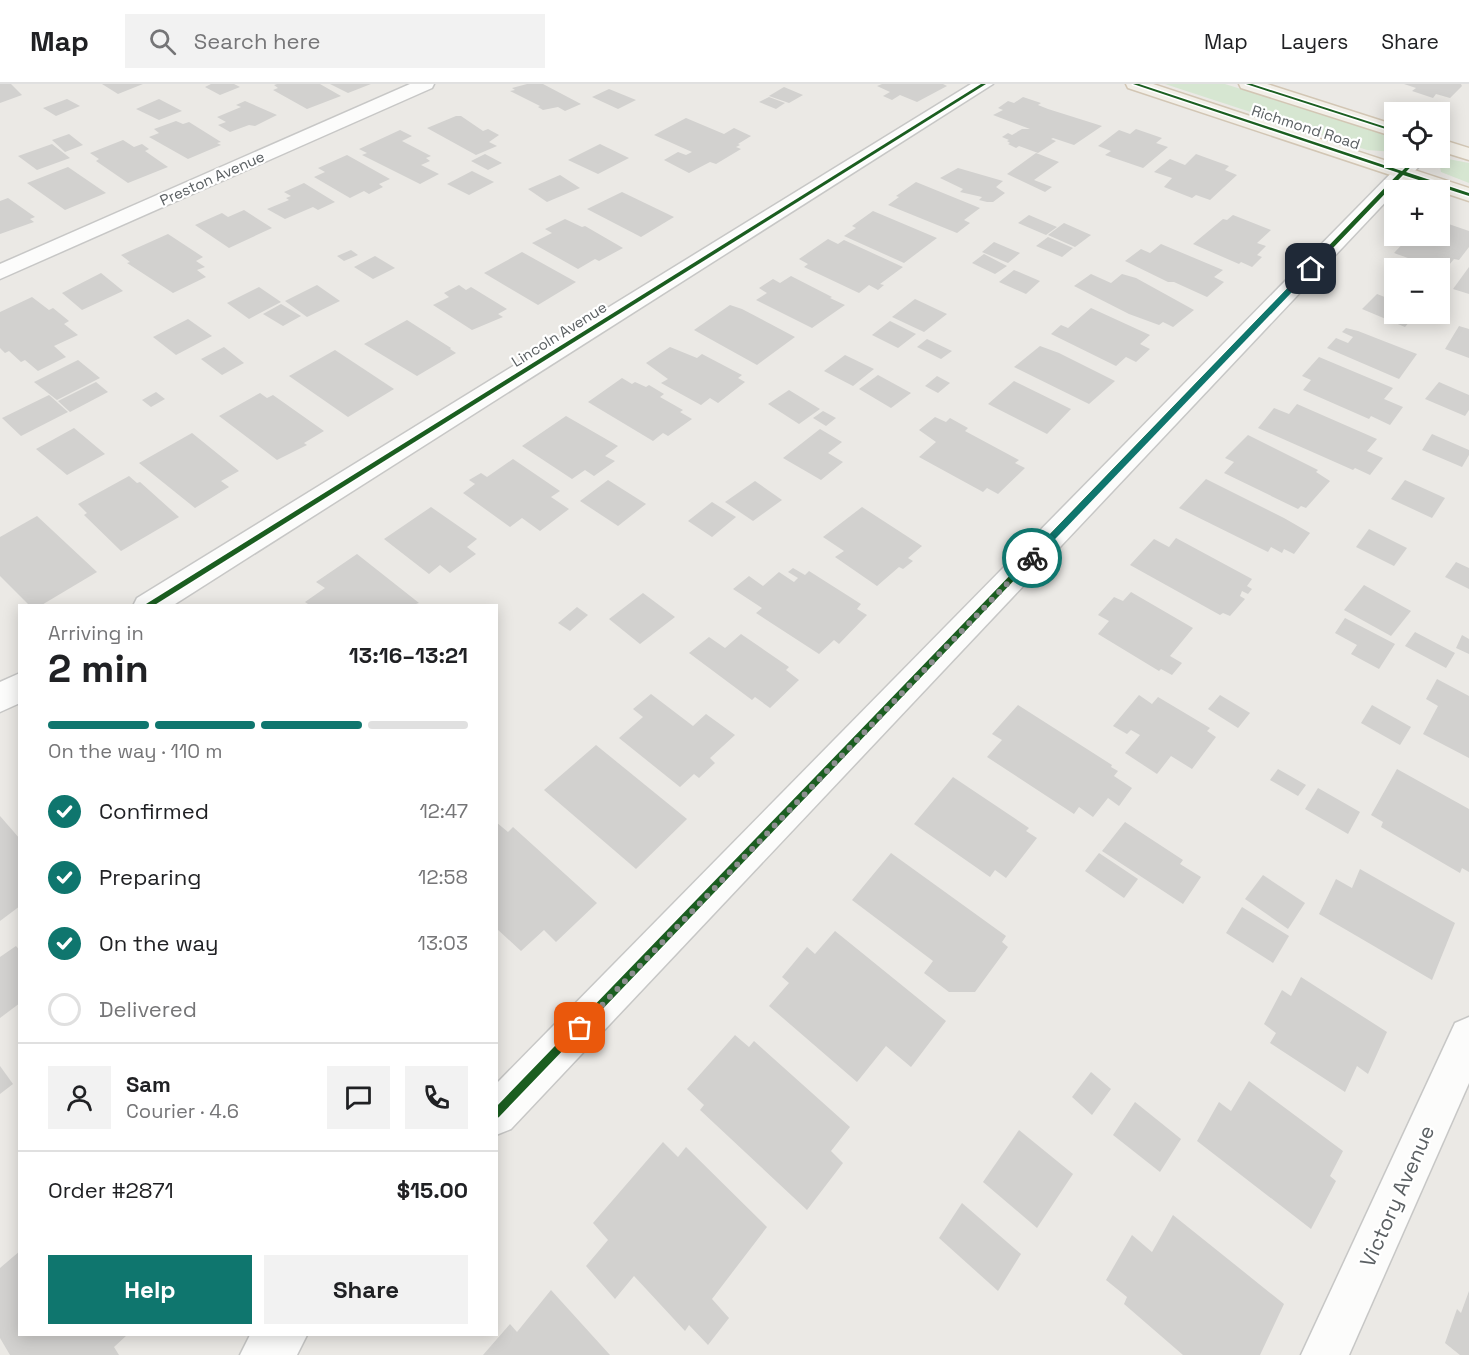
<!DOCTYPE html>
<meta charset="utf-8">
<style>
:root{--surface:#fff;--page:#f2f2f2;--text:#202124;--muted:#757577;--line:#e0e0e0;--accent:#0f766e}
body{margin:0;font-family:"Space Grotesk",sans-serif;background:var(--page);color:var(--text);height:100vh;display:flex;flex-direction:column;font-size:22px;white-space:nowrap}
*{box-sizing:border-box;margin:0}
p{font-size:20px;color:var(--muted)}
.icon{flex:none;width:33px;height:33px;fill:none;stroke:currentColor;stroke-width:2;stroke-linecap:round;stroke-linejoin:round}
.map{position:relative;flex:1;overflow:hidden}
.side{position:absolute;left:18px;top:520px;width:480px;height:732px;display:flex;flex-direction:column;background:var(--surface);border-radius:0px;box-shadow:0 3px 15px #0003}
.side>*{flex:none}
.fabs{position:absolute;left:1384px;top:18px;display:grid;gap:12px}
.fabs a{display:grid;place-items:center;width:66px;height:66px;border-radius:0px;background:var(--surface);box-shadow:0 3px 15px #0003;font-size:30px}
.pin{position:absolute;display:grid;place-items:center;width:51px;height:51px;color:#fff;margin:-26px;border-radius:12px;box-shadow:0 3px 9px #0006}
.courier{position:absolute;display:grid;place-items:center;width:60px;height:60px;margin:-30px;border:4px solid #0f766e;border-radius:50%;background:#fff;color:#222;box-shadow:0 2px 8px #0007}
.summary em{font-style:normal;font-weight:600}
.summary div{display:flex;flex-direction:column-reverse}
.summary{display:flex;align-items:center;justify-content:space-between;height:102px;padding:0 30px}
h1{font-size:39px;font-weight:600;line-height:45px}
.bar{display:grid;grid-template-columns:repeat(4,1fr);gap:9px 6px;align-content:center;height:72px;padding:0 30px}
.bar i{height:8px;border-radius:4px;background:var(--line)}
.bar .selected{background:var(--accent)}
.bar p{grid-column:span 4}
.line{display:flex;align-items:center;gap:15px;padding:0 30px;border-top:2px solid var(--line)}
.line div{flex:1}
.round{display:grid;place-items:center;flex:none;width:63px;height:63px;border-radius:0px;background:var(--page)}
ol{padding:0 30px;list-style:none}
li{display:flex;align-items:center;gap:18px;height:66px}
li p{margin-inline-start:auto}
li .icon{padding:6px;border-radius:50%;background:var(--accent);color:#fff;stroke-width:4}
li:last-child{color:var(--muted)}
li i{width:33px;height:33px;border:3px solid var(--line);border-radius:50%}
.cta{display:flex;gap:12px;margin-top:auto;padding:12px 30px}
.cta a{flex:1;height:69px;border-radius:0px;background:var(--accent);color:#fff;font-size:24px;font-weight:600;line-height:69px;text-align:center}
.cta a+a{background:var(--page);color:var(--text)}
header{display:flex;align-items:center;gap:36px;box-sizing:border-box;height:84px;padding:0 30px;background:var(--surface);border-bottom:2px solid var(--line)}
header strong{font-size:28px}
nav{display:flex;gap:33px;margin-inline-start:auto;font-size:21px}
.search{width:420px;height:54px;background:var(--page);display:flex;align-items:center;gap:15px;box-sizing:border-box;padding:0 21px;border-radius:0px;color:var(--muted);font-size:22px}
.map>svg:first-child{display:block}
.green{fill:#d6e6d1}
.building{fill:#d2d1cf}
.lines{fill:none;stroke-linecap:round;stroke-linejoin:round}
.minor-casing{stroke:#c7c7c6;stroke-width:3}
.primary-casing{stroke:#d2c6b4;stroke-width:3}
.minor{fill:#fcfcfb;fill-rule:evenodd}
.primary{fill:#f2efe8;fill-rule:evenodd}
.cycleway-casing{stroke:#fff;stroke-width:3}
.cycleway{fill:#1b5e20;fill-rule:evenodd}
.route{fill:#0f766e}
.done{stroke:#8d9090;stroke-width:6;stroke-dasharray:0 10.8}
.labels{text-anchor:middle;dominant-baseline:central;stroke-width:4.5;stroke-linejoin:round;paint-order:stroke}
.far-street-label{font-size:15px;fill:#5b6063;stroke:#fff}
.near-street-label{font-size:21px;fill:#5b6063;stroke:#fff}
</style>
<header>
<strong>Map</strong>
<div class="search"><svg class="icon" aria-label="search" viewBox="0 0 24 24"><circle cx="10" cy="10" r="6"/><path d="M15 15l6 6"/></svg>Search here</div>
<nav><a>Map</a><a>Layers</a><a>Share</a></nav>
</header>
<div class="map">
<svg width="1469" height="1271" viewBox="0 0 1469 1271">
<rect width="100%" height="100%" fill="#ebe9e5"/>
<g class="green">
<polygon points="1165,0 1225,0 1390,52 1395,56 1395,68 1367,66"/>
<polygon points="1448,75 1469,79 1469,99 1441,88 1439,77"/>
</g>
<g class="building">
<polygon points="0,0 11,0 22,11 0,19"/>
<polygon points="102,0 143,0 118,10"/>
<polygon points="211,0 234,0 240,3 220,11 205,3"/>
<polygon points="277,0 320,0 341,12 307,25 273,6 278,4 274,1"/>
<polygon points="330,0 371,0 348,9"/>
<polygon points="527,0 543,0 581,20 565,27 558,23 543,26 538,23 540,22 510,7 515,6 512,4"/>
<polygon points="882,0 943,0 947,2 917,18 900,11 892,16 883,12 890,8 877,2"/>
<polygon points="1404,0 1461,0 1462,2 1450,14 1436,10 1433,14 1412,7 1416,4"/>
<polygon points="784,3 803,11 789,19 769,12"/>
<polygon points="609,5 636,16 618,25 592,13"/>
<polygon points="769,13 785,19 776,25 759,18"/>
<polygon points="1023,13 1041,19 1038,21 1048,25 1102,42 1074,61 1053,54 1051,55 1056,57 1038,69 1019,62 1016,64 1008,60 1010,59 1007,57 1009,56 1002,53 1008,49 1012,51 1022,45 1030,45 993,31 1003,26 998,24 1008,17 1014,19"/>
<polygon points="67,15 80,22 56,32 43,24"/>
<polygon points="159,15 182,27 159,36 136,25"/>
<polygon points="245,17 277,31 255,42 249,41 230,48 218,41 226,38 217,33 241,23 236,21"/>
<polygon points="456,32 461,32 483,47 488,45 499,51 489,58 497,62 476,71 427,44"/>
<polygon points="686,34 724,50 734,44 751,52 738,60 740,61 736,63 741,65 716,80 710,78 689,89 664,76 678,68 686,71 692,68 654,51"/>
<polygon points="176,37 183,40 189,38 221,58 217,59 221,61 188,75 149,53 159,49 154,45"/>
<polygon points="1136,45 1162,54 1156,59 1168,63 1143,84 1105,71 1111,67 1098,62 1119,46 1130,50"/>
<polygon points="400,46 412,52 402,57 431,72 426,74 430,77 421,81 439,90 420,100 362,71 367,69 359,65"/>
<polygon points="69,50 83,61 65,68 52,56"/>
<polygon points="123,56 134,63 142,60 149,65 145,67 168,83 128,99 96,77 99,75 90,69"/>
<polygon points="52,60 70,74 37,86 18,72"/>
<polygon points="600,60 629,74 598,90 568,76"/>
<polygon points="1036,69 1059,78 1034,96 1052,103 1045,108 1007,90"/>
<polygon points="485,70 502,79 488,86 471,77"/>
<polygon points="1196,70 1229,82 1225,86 1237,91 1210,116 1196,111 1192,114 1164,103 1172,94 1154,88 1170,75 1185,81"/>
<polygon points="347,71 390,95 379,100 383,103 369,110 364,107 350,114 314,93 325,88 318,84"/>
<polygon points="68,83 106,109 65,126 27,99"/>
<polygon points="958,84 1003,97 996,103 1005,109 993,118 987,118 979,116 982,113 960,108 963,105 940,94"/>
<polygon points="472,87 494,98 469,111 447,100"/>
<polygon points="560,91 580,104 547,118 528,105"/>
<polygon points="916,98 980,124 964,136 970,139 957,149 888,121 899,113 896,112"/>
<polygon points="304,99 335,118 318,126 313,123 285,135 267,125 289,116 286,114 291,112 284,108"/>
<polygon points="622,108 674,133 641,153 587,125"/>
<polygon points="8,114 35,133 30,135 34,138 0,150 0,117"/>
<polygon points="244,126 272,144 229,164 195,141 222,129 228,133"/>
<polygon points="873,127 937,154 904,179 844,152 856,144 852,142"/>
<polygon points="1029,131 1057,143 1046,151 1018,139"/>
<polygon points="1233,131 1271,146 1257,159 1266,162 1257,171 1262,173 1252,183 1241,178 1239,180 1193,160 1223,135 1227,136"/>
<polygon points="565,135 582,143 585,142 623,164 599,177 595,175 578,185 532,159 552,149 545,145"/>
<polygon points="1440,137 1469,147 1469,163 1459,176 1454,175 1444,187 1394,169 1410,152 1440,152"/>
<polygon points="1064,139 1091,151 1075,163 1048,151"/>
<polygon points="168,150 203,173 196,177 205,183 197,186 206,193 173,209 127,179 130,178 121,171"/>
<polygon points="1048,153 1073,164 1062,173 1036,162"/>
<polygon points="828,155 838,160 844,156 903,183 880,200 884,201 878,206 869,201 859,209 804,183 808,180 799,175"/>
<polygon points="994,158 1020,169 1008,179 982,168"/>
<polygon points="1161,160 1223,186 1214,193 1224,198 1207,213 1174,198 1168,198 1125,177 1141,165 1150,169"/>
<polygon points="351,166 358,171 344,177 337,172"/>
<polygon points="522,168 576,198 538,221 484,189"/>
<polygon points="984,170 1007,182 995,190 972,179"/>
<polygon points="375,172 395,184 373,195 354,183"/>
<polygon points="1469,183 1469,210 1453,205"/>
<polygon points="1014,186 1040,197 1026,210 999,198"/>
<polygon points="101,189 123,207 82,226 62,209"/>
<polygon points="1091,190 1111,199 1122,190 1136,194 1194,226 1173,243 1163,238 1159,241 1129,230 1074,202"/>
<polygon points="791,192 832,213 830,214 845,221 812,244 756,216 767,209 759,204 773,195 780,199"/>
<polygon points="317,201 340,217 307,233 285,217"/>
<polygon points="459,201 466,206 471,203 507,225 498,230 503,233 472,246 433,221 449,213 444,209"/>
<polygon points="259,203 281,218 249,235 227,219"/>
<polygon points="1377,210 1395,217 1395,230 1416,230 1405,243 1362,225"/>
<polygon points="32,213 49,226 53,224 69,237 64,240 78,251 54,262 66,273 38,287 25,276 21,278 9,267 5,269 0,264 0,228"/>
<polygon points="915,215 947,230 924,248 892,233"/>
<polygon points="281,220 301,232 283,242 263,230"/>
<polygon points="730,221 742,225 795,253 757,281 694,246"/>
<polygon points="1091,224 1150,251 1140,260 1150,265 1136,278 1126,273 1116,282 1051,250 1061,241 1068,244"/>
<polygon points="188,235 212,252 176,271 153,253"/>
<polygon points="407,236 451,264 450,265 456,269 417,292 364,260"/>
<polygon points="890,237 916,250 898,264 872,251"/>
<polygon points="1459,242 1469,245 1469,274 1445,265"/>
<polygon points="1346,244 1358,247 1417,270 1399,295 1327,264 1336,254 1348,259 1353,253 1342,248"/>
<polygon points="927,255 952,267 941,275 917,263"/>
<polygon points="1040,262 1059,269 1115,297 1089,320 1014,283"/>
<polygon points="224,263 244,279 222,291 201,275"/>
<polygon points="670,263 697,274 702,270 742,291 738,294 745,298 718,319 710,314 701,321 661,299 668,295 646,279"/>
<polygon points="335,266 394,305 348,333 289,292"/>
<polygon points="845,271 874,285 853,302 824,287"/>
<polygon points="1319,273 1393,304 1384,315 1403,323 1390,341 1371,332 1369,335 1303,306 1311,296 1302,292"/>
<polygon points="78,276 100,294 57,316 34,298"/>
<polygon points="878,291 911,309 891,324 859,305"/>
<polygon points="937,292 950,299 938,309 925,302"/>
<polygon points="622,294 632,300 635,298 646,303 649,301 664,310 660,313 683,326 680,328 692,335 668,352 663,349 653,357 588,318"/>
<polygon points="1014,297 1071,325 1047,350 988,320"/>
<polygon points="96,298 108,308 70,328 58,317"/>
<polygon points="1439,298 1469,311 1469,326 1465,332 1425,315"/>
<polygon points="789,306 820,325 799,340 768,320"/>
<polygon points="156,308 165,315 151,323 142,316"/>
<polygon points="260,309 267,314 273,311 324,347 304,359 307,361 277,376 219,332"/>
<polygon points="49,311 68,328 21,352 2,334"/>
<polygon points="1297,320 1377,355 1367,367 1383,374 1370,391 1355,384 1353,386 1258,344 1274,324 1289,330"/>
<polygon points="823,327 836,334 826,342 813,334"/>
<polygon points="566,332 618,362 605,372 615,377 594,392 585,386 572,395 522,362"/>
<polygon points="935,333 946,338 950,334 968,344 965,347 1019,376 1015,379 1025,384 998,410 987,404 983,408 919,373 936,358 919,346"/>
<polygon points="74,344 105,370 67,391 36,365"/>
<polygon points="820,345 842,358 828,369 843,378 821,396 783,374"/>
<polygon points="192,349 239,387 221,397 229,403 195,424 139,379"/>
<polygon points="1432,350 1469,366 1469,371 1462,383 1422,366"/>
<polygon points="1248,351 1318,386 1316,388 1330,397 1306,424 1301,422 1298,425 1224,389 1234,378 1225,374"/>
<polygon points="513,375 560,407 551,413 569,425 540,447 522,434 510,443 463,409 475,400 469,396 481,389 487,393"/>
<polygon points="129,392 137,399 140,398 179,433 121,467 84,431 87,429 78,420"/>
<polygon points="1206,395 1284,434 1310,449 1294,470 1284,465 1282,469 1271,463 1268,468 1179,424"/>
<polygon points="608,396 646,420 618,442 580,417"/>
<polygon points="1405,396 1445,414 1432,434 1391,415"/>
<polygon points="755,397 782,416 753,437 725,418"/>
<polygon points="712,418 736,433 712,453 688,437"/>
<polygon points="431,423 477,455 467,463 476,470 450,489 440,481 429,490 384,455"/>
<polygon points="862,423 922,462 908,474 913,477 903,485 899,483 877,502 835,473 844,467 823,453"/>
<polygon points="37,432 97,488 40,522 30,522 0,492 0,453"/>
<polygon points="1369,445 1407,464 1394,482 1356,463"/>
<polygon points="1176,454 1252,495 1247,502 1252,505 1248,510 1242,507 1240,512 1245,515 1230,532 1223,529 1220,531 1130,481 1154,455 1169,463"/>
<polygon points="357,470 419,519 416,520 418,522 311,522 305,518 325,504 316,498"/>
<polygon points="1456,478 1469,484 1469,505 1445,493"/>
<polygon points="793,484 805,491 809,487 861,520 857,525 867,531 839,560 834,556 819,570 756,529 762,524 733,505 749,492 763,502 779,488 794,498 798,494 788,488"/>
<polygon points="1364,501 1411,527 1391,552 1344,526"/>
<polygon points="1131,508 1193,544 1170,572 1182,579 1172,591 1161,585 1159,587 1098,550 1109,537 1098,531 1114,513 1123,517"/>
<polygon points="643,509 675,533 640,560 609,535"/>
<polygon points="577,523 588,531 570,547 558,539"/>
<polygon points="1345,534 1395,560 1379,585 1351,570 1357,561 1335,549"/>
<polygon points="1415,548 1455,569 1446,584 1405,562"/>
<polygon points="741,550 789,583 786,586 799,596 770,624 755,613 752,616 689,569 709,553 725,564"/>
<polygon points="1462,551 1469,555 1469,570 1456,564"/>
<polygon points="1437,595 1469,612 1469,674 1423,650 1438,622 1426,615"/>
<polygon points="651,610 693,642 706,630 735,651 710,674 715,679 699,694 694,690 680,703 619,654 643,633 633,625"/>
<polygon points="1139,611 1152,620 1158,613 1210,644 1207,647 1216,653 1192,685 1171,672 1157,690 1125,669 1140,651 1131,646 1127,650 1113,642"/>
<polygon points="1220,611 1250,629 1238,644 1208,625"/>
<polygon points="1018,621 1112,681 1111,683 1118,687 1114,692 1132,704 1119,722 1108,714 1093,733 1079,723 1074,730 987,673 1002,656 992,650"/>
<polygon points="1372,621 1411,643 1400,661 1361,639"/>
<polygon points="596,661 687,735 636,785 544,706"/>
<polygon points="1278,685 1306,701 1298,712 1270,696"/>
<polygon points="1397,685 1469,725 1469,788 1462,784 1460,789 1381,743 1383,738 1371,731"/>
<polygon points="953,693 1029,744 1026,747 1037,754 1006,794 995,786 990,793 914,740"/>
<polygon points="1318,704 1360,728 1348,750 1305,725"/>
<polygon points="0,732 20,755 20,822 0,837"/>
<polygon points="496,738 508,748 513,743 597,819 556,858 544,846 521,867 496,844"/>
<polygon points="1125,738 1183,776 1180,780 1201,793 1183,820 1102,767"/>
<polygon points="891,769 1006,852 1002,858 1008,863 975,908 949,908 924,889 933,877 852,816"/>
<polygon points="1099,769 1138,795 1124,814 1085,787"/>
<polygon points="1360,785 1455,839 1432,896 1319,830 1336,795 1352,804"/>
<polygon points="1263,791 1305,819 1288,845 1245,815"/>
<polygon points="1242,823 1289,852 1273,879 1226,849"/>
<polygon points="835,847 946,937 911,983 886,962 857,998 769,922 789,899 782,893 807,863 815,870"/>
<polygon points="16,862 20,867 20,919 0,934 0,873"/>
<polygon points="1301,893 1387,948 1368,990 1357,982 1345,1008 1270,959 1276,949 1264,940 1282,906 1291,912"/>
<polygon points="735,951 749,963 754,957 850,1043 831,1067 843,1079 807,1126 700,1026 704,1021 687,1005"/>
<polygon points="0,982 13,1000 0,1010"/>
<polygon points="1091,988 1111,1005 1092,1031 1072,1013"/>
<polygon points="1249,997 1343,1067 1330,1092 1336,1097 1311,1145 1197,1057 1219,1018 1231,1027"/>
<polygon points="1135,1018 1181,1055 1160,1088 1113,1051"/>
<polygon points="1019,1046 1073,1090 1037,1144 983,1098"/>
<polygon points="663,1058 678,1073 686,1063 767,1143 712,1215 729,1234 708,1261 689,1241 685,1247 634,1192 615,1215 586,1182 608,1156 593,1139"/>
<polygon points="962,1119 1021,1170 998,1207 939,1154"/>
<polygon points="1173,1131 1284,1220 1260,1271 1183,1271 1124,1220 1127,1213 1106,1196 1132,1151 1152,1168"/>
<polygon points="20,1167 20,1251 127,1251 114,1263 119,1271 10,1271 0,1254 0,1184"/>
<polygon points="551,1206 610,1271 483,1271 510,1240 517,1248"/>
<polygon points="1469,1207 1469,1271 1460,1271 1445,1259 1457,1225 1461,1229"/>
</g>
<g class="lines">
<g class="minor-casing">
<g id="minor">
<polygon points="410,0 434,0 432,4 0,195 0,180"/>
<polygon points="971,0 993,0 172,522 133,522 137,514"/>
<polygon points="1406,74 1427,74 511,1045 496,1051 496,1000"/>
<polygon points="20,589 20,619 0,628 0,598"/>
<polygon points="1469,933 1469,999 1349,1271 1301,1271 1455,939"/>
<polygon points="250,1251 307,1251 297,1271 240,1271"/>
</g>
</g>
<g class="primary-casing">
<g id="primary">
<polygon points="1126,0 1153,0 1469,104 1469,117 1128,4"/>
<polygon points="1239,0 1267,0 1395,41 1395,53 1241,4"/>
<polygon points="1440,55 1469,64 1469,76 1440,67"/>
</g>
</g>
<use href="#minor" class="minor"/>
<use href="#primary" class="primary"/>
<g class="cycleway-casing">
<g id="cycleway">
<polygon points="981,0 986,0 153,522 145,522 146,520"/>
<polygon points="1133,0 1139,0 1402,87 1415,74 1419,74 1406,88 1469,109 1469,112 1403,91 499,1033 496,1035 496,1023 1399,89"/>
<polygon points="1246,0 1252,0 1395,46 1395,48"/>
</g>
</g>
<use href="#cycleway" class="cycleway"/>
</g>
<polygon class="route" points="1308,183 1314,185 1035,476 1029,476 1029,472"/>
<g class="lines">
<polyline class="done" points="580,944 1032,474"/>
</g>
<g class="labels">
<g class="far-street-label">
<text transform="translate(1306 43) rotate(18)">Richmond Road</text>
<text transform="translate(212 94) rotate(-24)">Preston Avenue</text>
<text transform="translate(559 250) rotate(-32)">Lincoln Avenue</text>
</g>
<g class="near-street-label">
<text transform="translate(1397 1112) rotate(-66)">Victory Avenue</text>
</g>
</g>
</svg>
<div class="fabs">
<a><svg class="icon" aria-label="locate" viewBox="0 0 24 24"><circle cx="12" cy="12" r="6"/><path d="M12 2v4M12 18v4M2 12h4M18 12h4"/></svg></a>
<a>+</a>
<a>−</a>
</div>
<div class="pin" style="left:580px;top:944px;background:#ea580c"><svg class="icon" aria-label="bag" viewBox="0 0 24 24"><path d="M5 8h14l-1 12H6zM9 8a3 3 0 0 1 6 0"/></svg></div>
<div class="pin" style="left:1311px;top:185px;background:#1f2937"><svg class="icon" aria-label="home" viewBox="0 0 24 24"><path d="M3 11l9-7 9 7M6 9v11h12V9"/></svg></div>
<div class="courier" style="left:1032px;top:474px"><svg class="icon" aria-label="bike" viewBox="0 0 24 24"><circle cx="6" cy="16" r="4"/><circle cx="18" cy="16" r="4"/><path d="M6 16l4-8h5l3 8M10 8l3 8H6M13 5h3"/></svg></div>
<section class="side">
<div class="summary"><div><h1>2 min</h1><p>Arriving in</p></div><em>13:16–13:21</em></div>
<div class="bar"><i class="selected"></i><i class="selected"></i><i class="selected"></i><i></i><p>On the way · 110 m</p></div>
<ol>
<li><svg class="icon" aria-label="check" viewBox="0 0 24 24"><path d="M5 12l5 5 9-10"/></svg>Confirmed<p>12:47</p></li>
<li><svg class="icon" aria-label="check" viewBox="0 0 24 24"><path d="M5 12l5 5 9-10"/></svg>Preparing<p>12:58</p></li>
<li><svg class="icon" aria-label="check" viewBox="0 0 24 24"><path d="M5 12l5 5 9-10"/></svg>On the way<p>13:03</p></li>
<li><i></i>Delivered</li>
</ol>
<div class="line" style="height:108px"><a class="round"><svg class="icon" aria-label="person" viewBox="0 0 24 24"><circle cx="12" cy="8" r="4"/><path d="M4 21q1-7 8-7t8 7"/></svg></a><div><b>Sam</b><p>Courier · 4.6</p></div><a class="round"><svg class="icon" aria-label="chat" viewBox="0 0 24 24"><path d="M4 5h16v11H9l-5 4z"/></svg></a><a class="round"><svg class="icon" aria-label="phone" viewBox="0 0 24 24"><path d="M5 4h4l2 5-3 2q2 4 5 5l2-3 5 2v4C11 20 4 13 5 4z"/></svg></a></div>
<div class="line" style="height:78px"><div>Order #2871</div><b>$15.00</b></div>
<div class="cta"><a>Help</a><a>Share</a></div>
</section>
</div>
